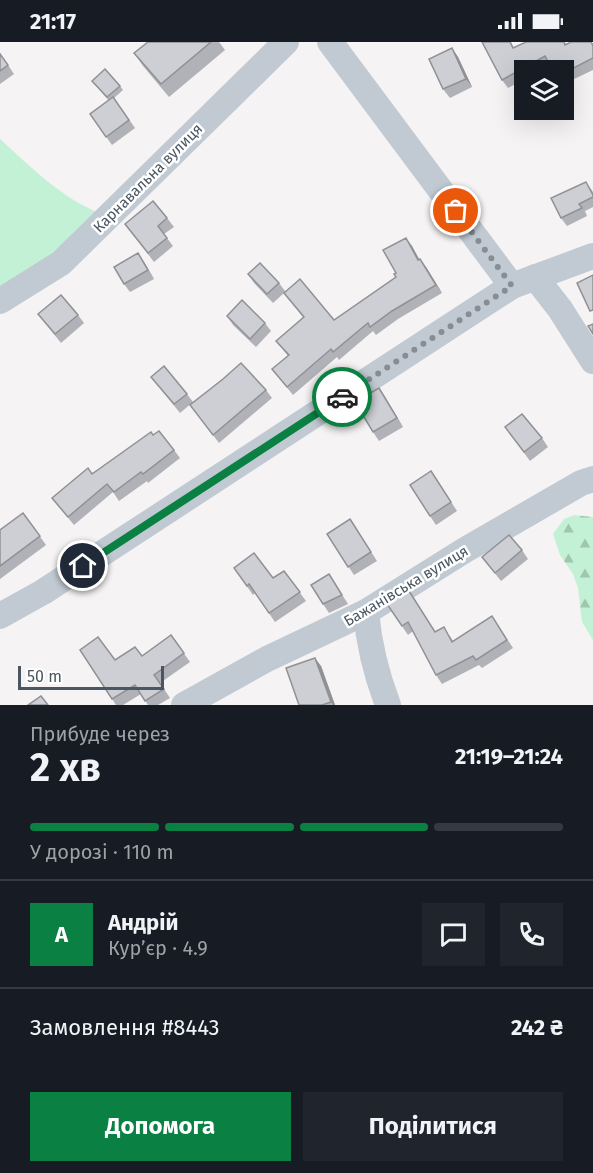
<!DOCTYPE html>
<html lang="uk">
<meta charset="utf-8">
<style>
:root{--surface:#171b24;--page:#20242c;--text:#f1f3f6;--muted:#9ea1a6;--line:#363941;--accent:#0b8043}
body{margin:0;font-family:"Fira Sans",sans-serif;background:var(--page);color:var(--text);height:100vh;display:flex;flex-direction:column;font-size:22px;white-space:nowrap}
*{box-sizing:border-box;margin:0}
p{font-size:20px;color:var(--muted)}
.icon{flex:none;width:33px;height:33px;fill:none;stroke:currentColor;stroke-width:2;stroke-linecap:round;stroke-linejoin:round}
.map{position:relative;height:663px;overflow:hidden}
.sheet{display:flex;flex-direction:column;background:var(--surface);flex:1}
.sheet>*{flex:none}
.tools{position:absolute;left:514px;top:18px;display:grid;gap:12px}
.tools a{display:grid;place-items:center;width:60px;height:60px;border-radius:0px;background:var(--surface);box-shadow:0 6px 24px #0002;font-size:30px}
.scale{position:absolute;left:18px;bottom:15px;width:146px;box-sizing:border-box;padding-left:6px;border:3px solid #4a5661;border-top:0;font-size:16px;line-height:21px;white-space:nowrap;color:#4a5661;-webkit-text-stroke:4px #fff;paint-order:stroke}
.pin{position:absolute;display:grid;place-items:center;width:51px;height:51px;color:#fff;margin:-26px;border:3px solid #fff;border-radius:50%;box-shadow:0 2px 6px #0007}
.courier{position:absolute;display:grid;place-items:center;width:60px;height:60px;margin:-30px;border:4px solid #0b8043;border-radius:50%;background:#fff;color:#222;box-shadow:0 2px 8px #0007}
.headline em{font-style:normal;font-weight:700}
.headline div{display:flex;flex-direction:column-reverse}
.headline{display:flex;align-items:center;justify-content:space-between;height:102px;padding:0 30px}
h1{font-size:39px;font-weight:700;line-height:45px}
.bar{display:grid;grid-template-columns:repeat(4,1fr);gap:9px 6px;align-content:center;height:72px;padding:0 30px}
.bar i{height:8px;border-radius:4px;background:var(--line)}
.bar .on{background:var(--accent)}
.bar p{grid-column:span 4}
.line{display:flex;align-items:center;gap:15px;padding:0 30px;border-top:2px solid var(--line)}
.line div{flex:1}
.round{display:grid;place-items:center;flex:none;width:63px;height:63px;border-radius:0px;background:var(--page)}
.primary-button{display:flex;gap:12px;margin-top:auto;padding:12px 30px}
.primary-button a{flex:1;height:69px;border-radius:0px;background:var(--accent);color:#fff;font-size:24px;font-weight:700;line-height:69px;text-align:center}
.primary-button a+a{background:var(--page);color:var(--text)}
.status{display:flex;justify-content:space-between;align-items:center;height:42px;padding:0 30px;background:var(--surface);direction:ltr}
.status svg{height:16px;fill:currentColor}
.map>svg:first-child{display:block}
.green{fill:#c3f1d5}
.forest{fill:url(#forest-firs)}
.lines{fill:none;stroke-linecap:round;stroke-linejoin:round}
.minor{stroke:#c1cad2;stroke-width:26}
.wall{fill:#b0b2b7}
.shaded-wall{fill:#909195}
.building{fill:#cdcfd5;stroke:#909195;stroke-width:1.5}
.done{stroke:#868d94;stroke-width:6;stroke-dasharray:0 10.8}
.route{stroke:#0b8043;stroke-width:8}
.labels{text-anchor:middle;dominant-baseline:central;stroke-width:5;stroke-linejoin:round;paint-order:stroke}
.street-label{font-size:15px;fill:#4a5661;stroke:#fff}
</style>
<div class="status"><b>21:17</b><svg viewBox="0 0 49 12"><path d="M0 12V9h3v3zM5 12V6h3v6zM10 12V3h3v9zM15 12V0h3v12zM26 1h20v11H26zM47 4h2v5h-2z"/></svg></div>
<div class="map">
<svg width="593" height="663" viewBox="0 0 593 663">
<defs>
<pattern id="forest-firs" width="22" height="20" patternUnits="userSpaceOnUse" patternTransform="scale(1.5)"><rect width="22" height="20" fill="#c3f1d5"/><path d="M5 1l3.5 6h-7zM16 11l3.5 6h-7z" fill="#a0c6b0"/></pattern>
</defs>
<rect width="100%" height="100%" fill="#f5f3f3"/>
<path class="green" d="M 0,97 C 31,125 62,157 102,172 L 56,211 L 0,244 Z"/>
<polygon class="forest" points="574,473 593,475 593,598 582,580 578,546 573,532 560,513 553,492 564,477"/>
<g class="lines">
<g class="minor">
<polyline points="330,0 512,244"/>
<polyline points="535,235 560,267 593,319"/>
<polyline points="0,259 61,221 286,0"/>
<path d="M 366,570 C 369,603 376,632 388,663"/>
<polyline points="0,574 43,550 512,244 593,214"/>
<polyline points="184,663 267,617 366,570 465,508 581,441 593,437"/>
</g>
</g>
<g class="wall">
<polygon points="148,0 219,0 225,8 169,55 143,24 134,11"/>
<polygon points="511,0 514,6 526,0 565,0 566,2 593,1 593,28 572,38 566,29 564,30 564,28 553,28 550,24 541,28 525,28 525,37 508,46 502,38"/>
<polygon points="452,6 458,15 472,45 450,56 443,47"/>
<polygon points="0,11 14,32 0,42"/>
<polygon points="92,39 120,44 123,48 114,56 135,86 112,103 90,72 109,59"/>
<polygon points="586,140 593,150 593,165 585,169 587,174 567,184 561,176"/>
<polygon points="167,176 174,185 164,192 173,204 154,220 125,182"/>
<polygon points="412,204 419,218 426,225 442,251 398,277 376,293 373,289 339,318 337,315 293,353 272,327 288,314 276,299 303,275 284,251 273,261 254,241 248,232 279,241 285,249 334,278 396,235 396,231"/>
<polygon points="138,211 154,237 130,250 124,242"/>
<polygon points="38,272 78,273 84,281 61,301"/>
<polygon points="227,274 265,281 271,289 256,305 233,283"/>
<polygon points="151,335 187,352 193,360 180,371"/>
<polygon points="379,346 403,385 379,399 373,390"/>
<polygon points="266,348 272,356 219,401 190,363"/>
<polygon points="505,385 542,396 548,405 530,419"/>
<polygon points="153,393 174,408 180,416 148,441 147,439 119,459 113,450 74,483 52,456"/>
<polygon points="431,429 457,469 436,483 430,474"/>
<polygon points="23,471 46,503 0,537 0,488"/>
<polygon points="350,477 377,519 354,533 327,492"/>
<polygon points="522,508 528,517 501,539 482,515"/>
<polygon points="234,526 273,536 284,529 306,559 275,580 255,551 253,553"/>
<polygon points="329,532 348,562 329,571 323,562"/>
<polygon points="387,562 436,590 450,594 453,599 498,583 513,606 482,626 479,623 442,642 436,633 413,589 408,593"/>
<polygon points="171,593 190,620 160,641 170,656 158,663 148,663 141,652 123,663 116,663 80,608 115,618 142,614"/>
<polygon points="321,624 335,663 299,663"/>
</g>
<g class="shaded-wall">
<polygon points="452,6 458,15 472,45 466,37"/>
<polygon points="406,196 412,204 424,226 418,218"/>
<polygon points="138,211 144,220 154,237 148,228"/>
<polygon points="420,217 426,225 442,251 436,243"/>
<polygon points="379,346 385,355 403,385 397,376"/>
<polygon points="315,616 321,624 335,663 333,663 331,660"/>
</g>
<g class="building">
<polygon points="148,0 211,0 161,42 134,11"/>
<polygon points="482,0 510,0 513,6 526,0 564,0 565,3 571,0 591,0 593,4 593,16 566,30 562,20 551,25 545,14 502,38"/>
<polygon points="452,6 466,37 443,47 429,17"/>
<polygon points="0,12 8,23 0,29"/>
<polygon points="105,27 120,44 107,55 92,39"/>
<polygon points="113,55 129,78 106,95 90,72"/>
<polygon points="586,140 593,153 593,155 579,162 582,166 561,176 551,156"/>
<polygon points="153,159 167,176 158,184 167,196 148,211 125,182"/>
<polygon points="406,196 418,218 420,217 436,243 392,269 370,285 368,281 333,310 331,307 287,345 272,327 289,313 276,299 304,275 284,251 300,237 334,278 396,235 394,232 396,231 383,208"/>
<polygon points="138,211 148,228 124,242 114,225"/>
<polygon points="260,221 279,241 267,252 248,232"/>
<polygon points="593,233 593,268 590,269 577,241"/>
<polygon points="61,253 78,273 55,292 38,272"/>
<polygon points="242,258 265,281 250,297 227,274"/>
<polygon points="593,282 593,292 588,284"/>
<polygon points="241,321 266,348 213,393 190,363 223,337"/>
<polygon points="164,324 187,352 174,362 151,335"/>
<polygon points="379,346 397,376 373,390 355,360"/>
<polygon points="522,372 542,396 524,410 505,385"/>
<polygon points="159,389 174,408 143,432 141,430 114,450 107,442 68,475 52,456 88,426 92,432 151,390 153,393"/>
<polygon points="431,429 451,460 430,474 410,443"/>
<polygon points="23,471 40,494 0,524 0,488"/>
<polygon points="350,477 371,510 348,525 327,492"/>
<polygon points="509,493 522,508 495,531 482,515"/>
<polygon points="254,511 273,536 284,529 300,550 269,571 249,542 247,544 234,526"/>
<polygon points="329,532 342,553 323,562 311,543"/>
<polygon points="409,549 435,590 444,585 452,600 492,574 507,598 476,618 473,614 436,633 408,580 402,584 387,562"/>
<polygon points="171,593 184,611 154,633 164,647 145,659 135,643 112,657 80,608 98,595 115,618 135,605 142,614"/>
<polygon points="315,616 331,660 322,663 299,663 286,626"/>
<polygon points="41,654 48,663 28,663"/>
</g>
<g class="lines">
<polyline class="done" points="342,355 512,244 456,169"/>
<polyline class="route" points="83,524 342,355"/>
</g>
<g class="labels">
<g class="street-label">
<text transform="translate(148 136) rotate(-45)">Карнавальна вулиця</text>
<text transform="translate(406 544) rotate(-31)">Бажанівська вулиця</text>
</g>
</g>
</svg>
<div class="tools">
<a><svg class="icon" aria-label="layers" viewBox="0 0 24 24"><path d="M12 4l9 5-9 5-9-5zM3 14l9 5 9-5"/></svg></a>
</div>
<div class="scale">50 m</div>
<div class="pin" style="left:456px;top:169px;background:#ea580c"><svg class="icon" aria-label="bag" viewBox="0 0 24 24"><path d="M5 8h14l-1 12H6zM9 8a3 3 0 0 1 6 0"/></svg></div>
<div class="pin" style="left:83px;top:524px;background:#1f2937"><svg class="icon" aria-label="home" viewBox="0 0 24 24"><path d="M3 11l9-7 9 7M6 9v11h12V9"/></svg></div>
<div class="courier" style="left:342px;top:355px"><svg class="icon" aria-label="car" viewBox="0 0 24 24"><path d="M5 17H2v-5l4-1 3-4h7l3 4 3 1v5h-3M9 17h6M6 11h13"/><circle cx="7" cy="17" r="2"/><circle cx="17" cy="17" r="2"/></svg></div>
</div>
<section class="sheet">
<div class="headline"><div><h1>2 хв</h1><p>Прибуде через</p></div><em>21:19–21:24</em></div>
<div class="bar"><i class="on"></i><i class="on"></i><i class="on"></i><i></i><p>У дорозі · 110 m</p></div>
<div class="line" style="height:108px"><b class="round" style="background:var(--accent);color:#fff">А</b><div><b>Андрій</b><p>Кур’єр · 4.9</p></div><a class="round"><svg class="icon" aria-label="chat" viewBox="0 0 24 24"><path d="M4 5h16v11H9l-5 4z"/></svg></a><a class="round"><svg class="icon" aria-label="phone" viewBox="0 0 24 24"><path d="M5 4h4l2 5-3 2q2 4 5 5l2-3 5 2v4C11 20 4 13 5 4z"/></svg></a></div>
<div class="line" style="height:78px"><div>Замовлення #8443</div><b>242 ₴</b></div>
<div class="primary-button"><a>Допомога</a><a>Поділитися</a></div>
</section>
